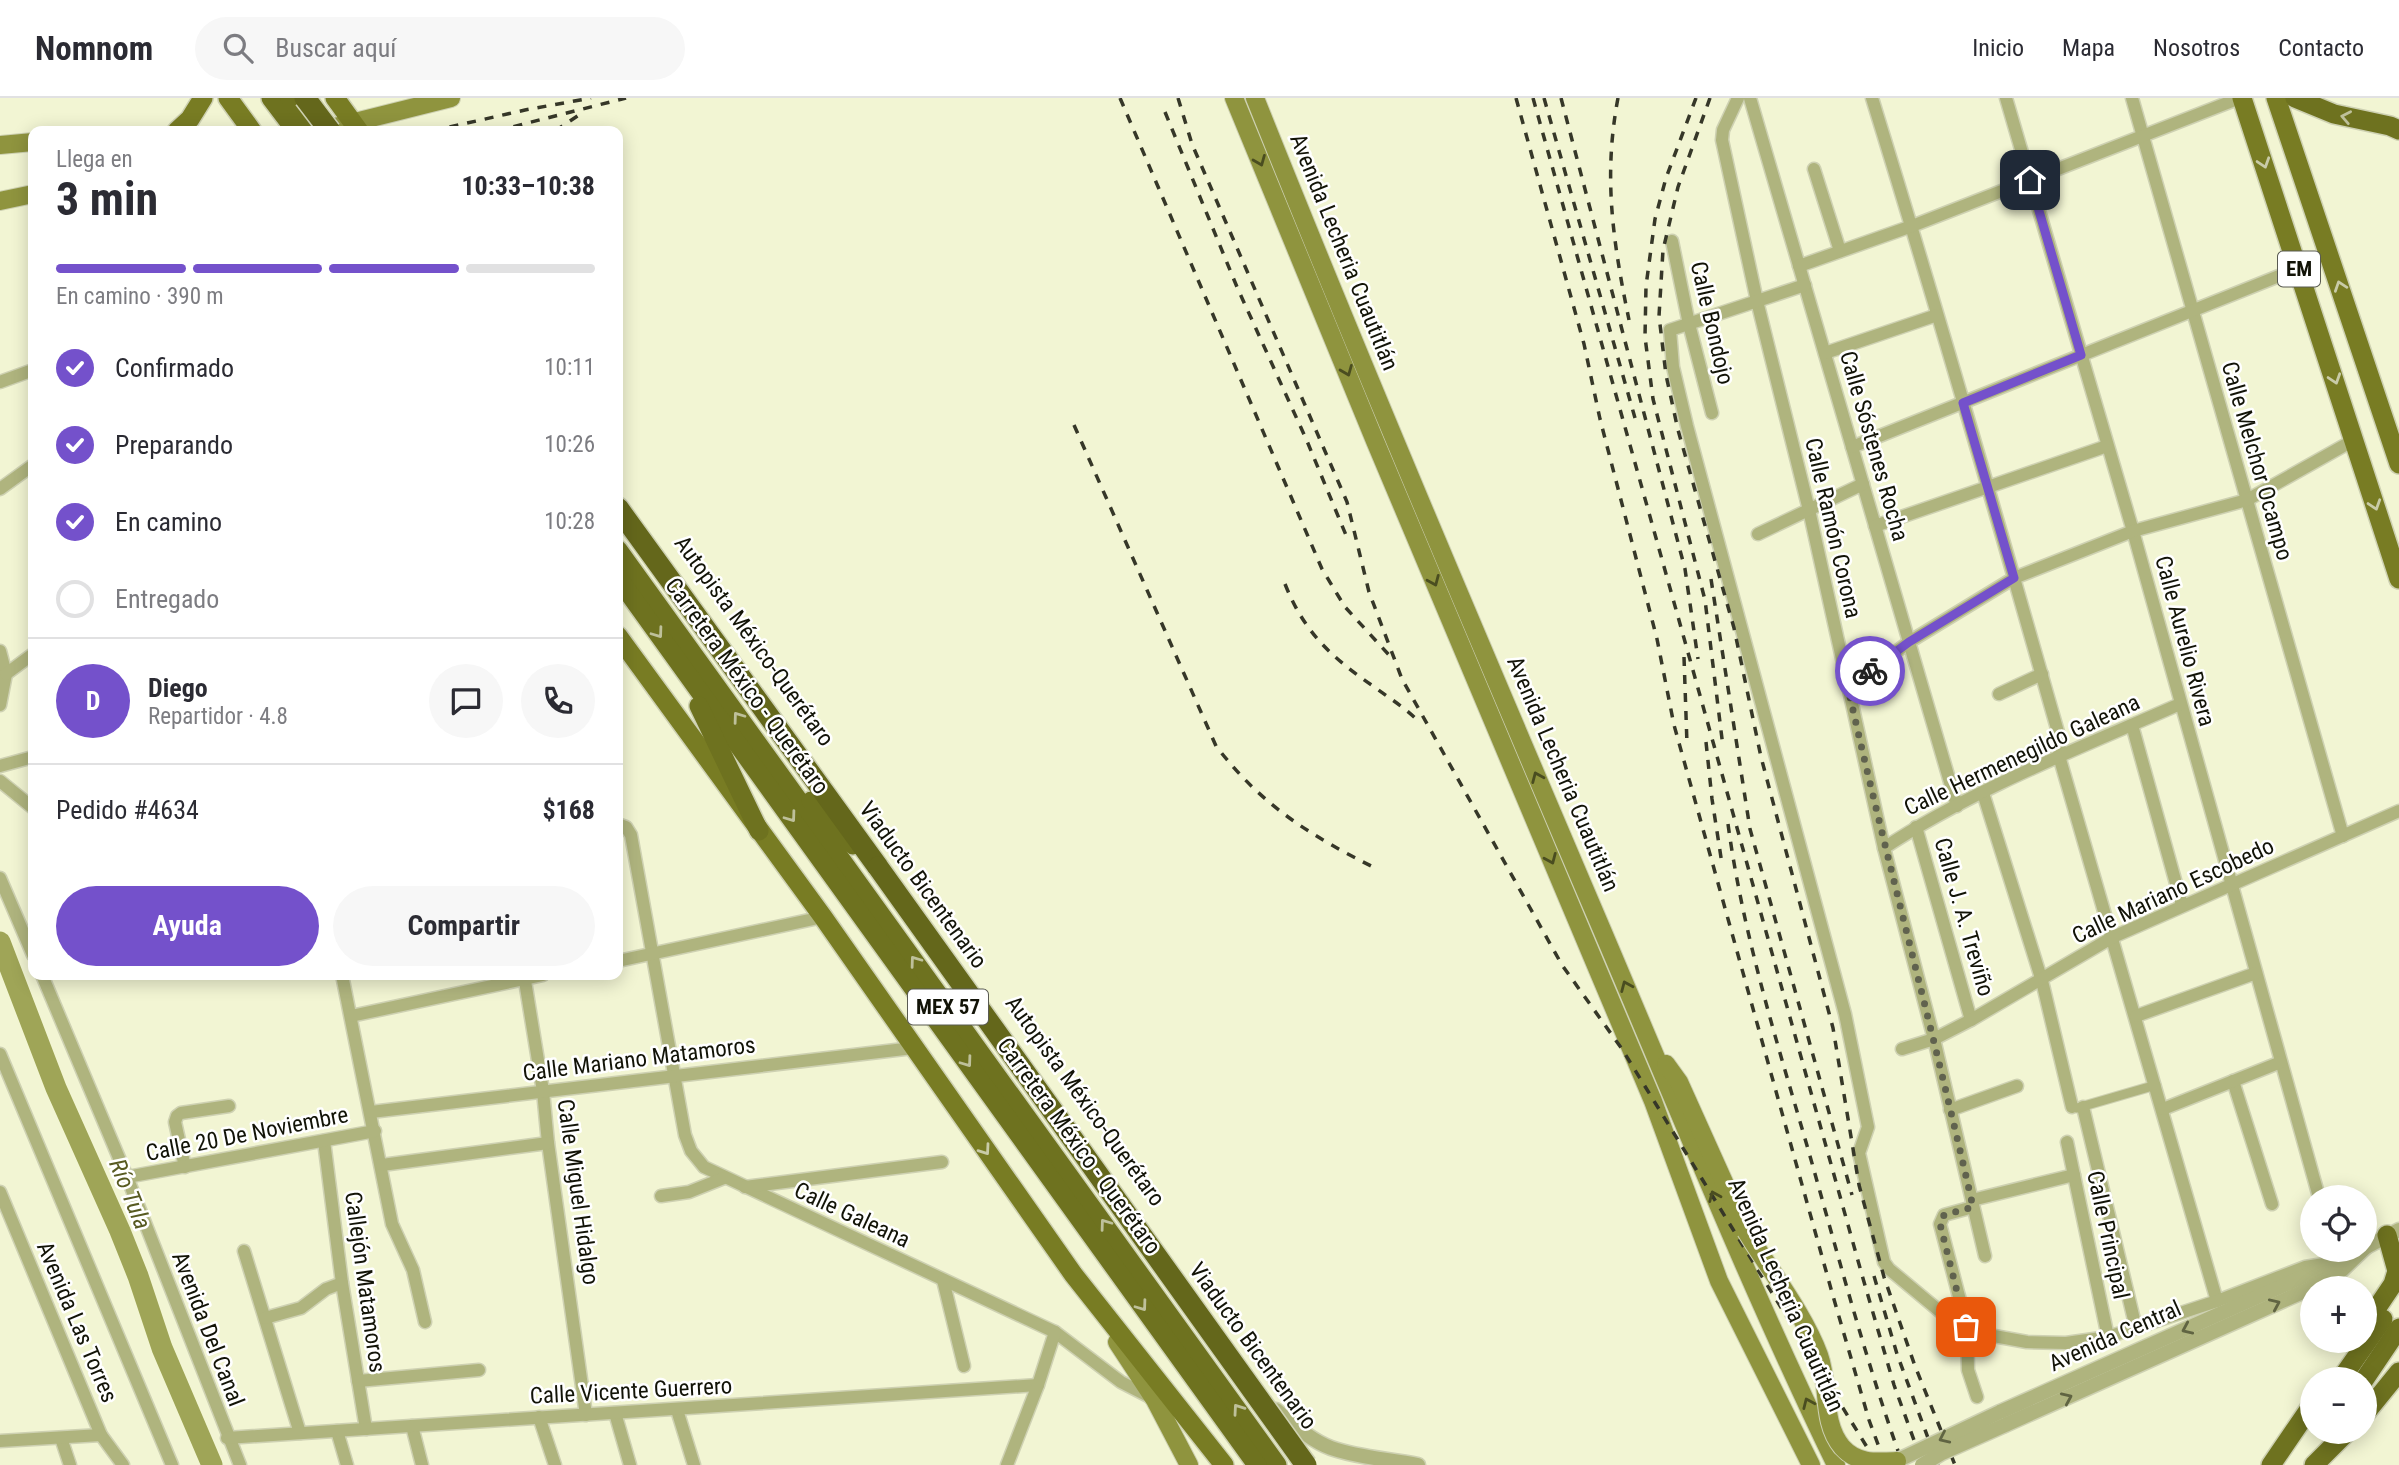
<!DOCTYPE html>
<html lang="es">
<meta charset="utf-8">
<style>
:root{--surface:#fff;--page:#f7f7f7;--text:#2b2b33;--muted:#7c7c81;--line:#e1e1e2;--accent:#7451cb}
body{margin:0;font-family:"Roboto Condensed",sans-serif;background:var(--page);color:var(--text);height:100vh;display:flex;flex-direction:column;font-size:26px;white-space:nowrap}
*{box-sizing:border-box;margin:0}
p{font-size:23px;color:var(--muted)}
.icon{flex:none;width:38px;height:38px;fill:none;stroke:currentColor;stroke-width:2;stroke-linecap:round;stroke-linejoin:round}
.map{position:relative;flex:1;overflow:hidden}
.details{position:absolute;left:28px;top:28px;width:595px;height:854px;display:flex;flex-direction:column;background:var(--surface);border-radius:14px;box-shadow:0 4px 18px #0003}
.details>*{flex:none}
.controls{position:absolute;left:2300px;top:1087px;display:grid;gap:14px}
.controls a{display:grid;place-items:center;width:77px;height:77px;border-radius:50%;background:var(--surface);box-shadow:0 4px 18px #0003;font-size:35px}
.pin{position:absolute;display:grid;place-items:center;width:60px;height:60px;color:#fff;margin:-30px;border-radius:14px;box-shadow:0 4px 10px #0006}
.courier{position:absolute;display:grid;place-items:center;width:70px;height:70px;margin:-35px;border:5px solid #7451cb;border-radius:50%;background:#fff;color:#222;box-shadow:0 2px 9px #0007}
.overview em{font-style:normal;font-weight:700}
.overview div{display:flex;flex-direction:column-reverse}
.overview{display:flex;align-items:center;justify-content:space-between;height:119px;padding:0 28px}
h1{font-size:46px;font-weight:700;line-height:52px}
.bar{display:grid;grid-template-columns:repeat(4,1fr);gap:10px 7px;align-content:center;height:84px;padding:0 28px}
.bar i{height:9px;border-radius:5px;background:var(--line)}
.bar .active{background:var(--accent)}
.bar p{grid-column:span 4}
.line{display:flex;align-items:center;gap:18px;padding:0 28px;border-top:2px solid var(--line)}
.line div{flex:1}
.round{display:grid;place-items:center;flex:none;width:74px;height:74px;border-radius:37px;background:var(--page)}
ol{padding:0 28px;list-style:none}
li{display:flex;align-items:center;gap:21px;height:77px}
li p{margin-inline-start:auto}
li .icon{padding:7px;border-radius:50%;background:var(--accent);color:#fff;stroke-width:4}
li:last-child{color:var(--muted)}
li i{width:38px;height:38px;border:4px solid var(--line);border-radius:50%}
.primary-button{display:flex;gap:14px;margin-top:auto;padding:14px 28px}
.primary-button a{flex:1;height:80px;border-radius:42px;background:var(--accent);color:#fff;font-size:28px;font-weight:700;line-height:80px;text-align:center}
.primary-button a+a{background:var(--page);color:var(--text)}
header{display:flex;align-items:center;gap:42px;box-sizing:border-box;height:98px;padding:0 35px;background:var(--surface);border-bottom:2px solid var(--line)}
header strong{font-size:33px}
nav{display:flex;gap:38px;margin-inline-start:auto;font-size:24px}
.search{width:490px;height:63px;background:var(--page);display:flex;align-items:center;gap:18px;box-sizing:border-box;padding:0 24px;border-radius:38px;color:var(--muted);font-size:26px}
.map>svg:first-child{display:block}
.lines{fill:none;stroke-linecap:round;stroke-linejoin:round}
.river{stroke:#9fa557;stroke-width:21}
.pedestrian-casing{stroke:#ced1b2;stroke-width:11}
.minor-casing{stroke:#ced1b2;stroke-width:15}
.tertiary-casing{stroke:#ced1b2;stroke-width:17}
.secondary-casing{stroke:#ced1b2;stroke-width:20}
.primary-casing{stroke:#ced1b2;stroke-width:22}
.trunk-casing{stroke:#ced1b2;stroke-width:22}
.motorway-casing{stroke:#ced1b2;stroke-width:24}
.pedestrian{stroke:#afb47e;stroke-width:9}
.minor{stroke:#afb47e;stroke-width:12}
.tertiary{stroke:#afb47e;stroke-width:14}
.secondary{stroke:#8f943e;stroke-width:18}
.primary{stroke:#787c23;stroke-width:19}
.trunk{stroke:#6e721f;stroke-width:19}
.motorway{stroke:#64671b;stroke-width:21}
.rail{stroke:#363728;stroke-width:3.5;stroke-dasharray:9 9;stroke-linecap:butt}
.tertiary-bridge-casing{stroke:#ced1b2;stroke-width:17;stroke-linecap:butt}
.secondary-bridge-casing{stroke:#ced1b2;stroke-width:20;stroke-linecap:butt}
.motorway-bridge-casing{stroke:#ced1b2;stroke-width:24;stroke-linecap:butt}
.tertiary-bridge{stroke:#afb47e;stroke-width:14}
.secondary-bridge{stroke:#8f943e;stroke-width:18}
.motorway-bridge{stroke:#64671b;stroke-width:21}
.oneway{stroke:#bec09a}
.oneway2{stroke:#4a4d20}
.oneway3{stroke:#c9cba7}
.oneway4{stroke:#606442}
.done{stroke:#60624e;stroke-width:7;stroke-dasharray:0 12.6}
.route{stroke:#7451cb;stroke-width:9}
.labels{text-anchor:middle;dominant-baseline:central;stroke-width:5;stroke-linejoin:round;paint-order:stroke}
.shield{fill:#fff;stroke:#595a51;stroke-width:2}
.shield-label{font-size:21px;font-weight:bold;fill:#121307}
.street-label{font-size:23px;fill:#121307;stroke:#fff}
.water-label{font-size:24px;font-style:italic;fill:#575a21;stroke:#fff}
</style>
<header>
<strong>Nomnom</strong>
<div class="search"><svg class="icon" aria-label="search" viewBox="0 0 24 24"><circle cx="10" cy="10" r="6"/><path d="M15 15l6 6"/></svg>Buscar aquí</div>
<nav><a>Inicio</a><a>Mapa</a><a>Nosotros</a><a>Contacto</a></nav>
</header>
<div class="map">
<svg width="2399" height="1367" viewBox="0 0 2399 1367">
<rect width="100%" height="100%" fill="#f2f5d3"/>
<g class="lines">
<polyline class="river" points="0,844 56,990 120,1133 138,1178 162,1250 212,1367"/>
<g class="pedestrian-casing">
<polyline id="pedestrian" points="2077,1010 2156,987"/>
</g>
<g class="minor-casing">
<g id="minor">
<polyline points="1738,0 1723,32 1722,42 1757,203 1809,412 1884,750 1934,941 1985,1158"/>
<polyline points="1750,0 1957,708"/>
<path d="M 1872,0 C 1938,213 1999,427 2060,641 L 2059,658 L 2217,1203"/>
<polyline points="2006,0 2133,433 2319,1099"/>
<polyline points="2132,0 2343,738"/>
<polyline points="1814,71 1840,153"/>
<polyline points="1672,143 1689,226 1712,315"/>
<polyline points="1799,168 1912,128 2240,0"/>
<polyline points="1805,187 1670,232 1673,269 1687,328 1845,916 1868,1029 1859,1055 1884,1164 1889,1171 1943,1216 1967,1229 1994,1238 2027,1244 2066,1245 2108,1239 2217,1203 2305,1169 2337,1164 2334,1152"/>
<polyline points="1825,255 1937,217"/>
<polyline points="0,284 33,272"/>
<polyline points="1852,349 2299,170"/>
<polyline points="0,391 33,367"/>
<polyline points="1875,428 2107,348"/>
<polyline points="1758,436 1863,386"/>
<polyline points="0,553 6,576 0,607"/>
<polyline points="6,576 33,556"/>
<polyline points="1848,590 1909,544 2014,480 2133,433 2247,402 2354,342"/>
<polyline points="1999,596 2042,576"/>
<polyline points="2132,627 2182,807"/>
<polyline points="0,668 33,659"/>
<polyline points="0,683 33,710"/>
<polyline points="1983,695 2042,883 2072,1009"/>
<polyline points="618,726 626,729 631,737 685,1037 691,1053 704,1069 1055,1234 1121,1284 1154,1301"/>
<polyline points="1916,729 1971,922"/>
<path d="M 1884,750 C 1975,690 2080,650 2180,606"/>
<polyline points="0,780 33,857"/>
<polyline points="618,863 823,819"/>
<polyline points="42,877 127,1079 240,1367"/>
<polyline points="342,877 392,1126 413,1172 425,1224"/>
<polyline points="524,877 543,993 548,1045 586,1317"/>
<polyline points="351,918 543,877"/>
<polyline points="2136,918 2256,875"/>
<polyline points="1902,951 1934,941 1971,922 2113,839 2399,713"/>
<polyline points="0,956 172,1367"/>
<polyline points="2233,983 2272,1106"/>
<polyline points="2083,1009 2136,1230"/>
<polyline points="2163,1011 2281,964"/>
<polyline points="1950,1012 2017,988"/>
<polyline points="371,1014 913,950"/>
<polyline points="324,1043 342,1185 366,1331"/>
<polyline points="2067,1044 2108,1239"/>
<polyline points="382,1067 548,1045"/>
<polyline points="185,1069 175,1024 177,1018 181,1015 229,1008"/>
<polyline points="127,1079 375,1033"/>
<polyline points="745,1089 942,1064"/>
<polyline points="0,1094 101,1337 123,1367"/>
<polyline points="661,1098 689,1094 724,1080"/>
<polyline points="1972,1102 2074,1077"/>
<polyline points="1973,1109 1944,1117 1940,1126 1967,1229 1968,1272 1977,1299"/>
<polyline points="244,1153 300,1335"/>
<polyline points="943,1182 964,1268"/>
<polyline points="265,1220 301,1210 326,1191 342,1185"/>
<polyline points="358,1283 479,1272"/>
<polyline points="677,1312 694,1367"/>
<polyline points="615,1315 630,1367"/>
<polyline points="539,1319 555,1367"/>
<polyline points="412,1328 422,1367"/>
<polyline points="337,1333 347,1367"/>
<polyline points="61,1340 70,1367"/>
<polyline points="227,1340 1038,1287"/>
<polyline points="0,1343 101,1337"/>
<polyline points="1007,1367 1038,1287 1055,1234"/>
</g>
</g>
<g class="tertiary-casing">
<g id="tertiary">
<polyline points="2364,1150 2399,1132"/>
<path d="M 1276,1312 C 1293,1326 1310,1342 1331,1350 C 1359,1360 1389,1361 1418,1367"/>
<polyline points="2000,1314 2347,1159"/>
<polyline points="2005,1327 2309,1191 2342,1172 2367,1148"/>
</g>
</g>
<g class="secondary-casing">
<g id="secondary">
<polyline points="1234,0 1375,343 1653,1003 1719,1183 1811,1367"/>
<path d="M 1255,0 C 1364,273 1479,543 1594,813 C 1673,998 1748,1186 1836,1367"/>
<polyline points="319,33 451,0"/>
<polyline points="0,47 33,44"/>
<polyline points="0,103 33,96"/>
<polyline points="1666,966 1679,984 1746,1133"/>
<polyline points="1117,1244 1155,1302 1189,1367"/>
</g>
</g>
<g class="primary-casing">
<g id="primary">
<polyline points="228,0 252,33"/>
<polyline points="335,0 359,33"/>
<polyline points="2242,0 2399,481"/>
<polyline points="2276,0 2399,366"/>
<polyline points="177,33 190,21 203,0"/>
<polyline points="618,538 823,819 1073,1176 1224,1367"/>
</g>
</g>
<g class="trunk-casing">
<g id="trunk">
<polyline points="271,0 296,33"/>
<polyline points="290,0 314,33"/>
<polyline points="2295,0 2334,16 2390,28 2399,32"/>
<polyline points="618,452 1277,1367"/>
<polyline points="618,480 1257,1367"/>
<polyline points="699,608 759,733"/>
<polyline points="811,703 853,747"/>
<polyline points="2364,1229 2393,1186 2397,1173 2387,1137"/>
<polyline points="2341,1281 2383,1221"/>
<polyline points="2364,1282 2399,1230"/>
<polyline points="2364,1317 2399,1274"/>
<polyline points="2271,1367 2312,1307"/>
<polyline points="2314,1367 2347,1334"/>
</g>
</g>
<g class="motorway-casing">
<polyline id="motorway" points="618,410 878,769"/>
</g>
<use href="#pedestrian" class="pedestrian"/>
<use href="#minor" class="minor"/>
<use href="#tertiary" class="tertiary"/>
<use href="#secondary" class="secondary"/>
<use href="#primary" class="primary"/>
<use href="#trunk" class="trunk"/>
<use href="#motorway" class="motorway"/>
<g class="rail">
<polyline points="1120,0 1322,471 1345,509 1390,558"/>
<polyline points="1178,0 1192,46 1347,404 1369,494 1402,581 1562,867 1622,951 1878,1367"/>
<polyline points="1516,0 1584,246 1600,321 1657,541 1674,627 1833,1198 1869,1322 1883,1360"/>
<polyline points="1533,0 1862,1177 1894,1287 1923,1367"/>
<polyline points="1544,0 1635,320"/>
<polyline points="1561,0 1685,471 1698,561"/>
<path d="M 1618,0 C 1603,79 1613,144 1629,222"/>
<polyline points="1696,0 1666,80 1655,121 1646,188 1645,239 1653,301 1705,502 1723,649"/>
<polyline points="1710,0 1678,89 1663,152 1659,218 1666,277 1678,332 1734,530 1761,659 1833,930 1859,1087 1884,1179 1915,1268 1955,1367"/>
<polyline points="1165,14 1237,189 1307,343 1348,442"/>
<polyline points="432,33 525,12 591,0"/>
<polyline points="496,33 626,0"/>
<polyline points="555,33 579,17"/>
<path d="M 1074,327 L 1216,648 C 1263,709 1311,738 1379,772"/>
<polyline points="1711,481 1750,731 1852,1097"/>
<path d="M 1285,486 C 1304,534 1331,559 1373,588 C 1389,600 1406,610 1420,625"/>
<polyline points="1684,559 1687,646"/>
<polyline points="1706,644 1712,701 1722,766"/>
<path d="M 1728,726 C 1743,837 1777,944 1808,1051 C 1838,1157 1866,1264 1903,1367"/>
<polyline points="1874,1178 1897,1256 1938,1367"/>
</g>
<g class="tertiary-bridge-casing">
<g id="tertiary-bridge">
<polyline points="1888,1367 2000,1314"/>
<polyline points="1922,1367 1942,1355 2005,1327"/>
</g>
</g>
<g class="secondary-bridge-casing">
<path id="secondary-bridge" d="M 1746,1133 C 1769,1171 1804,1216 1819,1257 C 1830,1287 1821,1324 1842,1349 C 1857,1366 1876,1364 1897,1363"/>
</g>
<g class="motorway-bridge-casing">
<g id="motorway-bridge">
<polyline points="305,0 330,33"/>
<polyline points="878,769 1306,1367"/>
</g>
</g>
<use href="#tertiary-bridge" class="tertiary-bridge"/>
<use href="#secondary-bridge" class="secondary-bridge"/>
<use href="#motorway-bridge" class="motorway-bridge"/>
</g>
<defs><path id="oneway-chevron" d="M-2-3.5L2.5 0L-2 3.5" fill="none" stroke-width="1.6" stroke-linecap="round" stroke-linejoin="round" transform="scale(1.75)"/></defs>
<g class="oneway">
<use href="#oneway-chevron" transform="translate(2346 19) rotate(-169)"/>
<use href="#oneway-chevron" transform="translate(658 535) rotate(54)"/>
<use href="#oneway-chevron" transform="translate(738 619) rotate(-126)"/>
<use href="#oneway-chevron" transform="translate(791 719) rotate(54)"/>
<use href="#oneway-chevron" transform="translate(915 863) rotate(-126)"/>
<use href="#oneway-chevron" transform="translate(967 964) rotate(54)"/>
<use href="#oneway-chevron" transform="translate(1105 1126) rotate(-126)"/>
<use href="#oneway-chevron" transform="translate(1142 1208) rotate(54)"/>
<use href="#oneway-chevron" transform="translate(1238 1311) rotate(-125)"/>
</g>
<g class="oneway2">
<use href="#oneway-chevron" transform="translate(1260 63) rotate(68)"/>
<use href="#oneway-chevron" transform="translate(1347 273) rotate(68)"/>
<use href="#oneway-chevron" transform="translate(1434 483) rotate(67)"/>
<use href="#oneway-chevron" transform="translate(1537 679) rotate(-113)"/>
<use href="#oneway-chevron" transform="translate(1551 761) rotate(67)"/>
<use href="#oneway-chevron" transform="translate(1626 888) rotate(-113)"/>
<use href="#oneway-chevron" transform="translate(1714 1098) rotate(-113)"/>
<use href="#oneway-chevron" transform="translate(1808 1305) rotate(-114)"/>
</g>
<g class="oneway3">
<use href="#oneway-chevron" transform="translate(2264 65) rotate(72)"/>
<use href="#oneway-chevron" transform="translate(2340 188) rotate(-109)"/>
<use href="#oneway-chevron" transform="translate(2335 281) rotate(72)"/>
<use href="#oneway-chevron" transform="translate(2375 407) rotate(72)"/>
<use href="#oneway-chevron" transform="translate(985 1052) rotate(55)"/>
</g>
<g class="oneway4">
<use href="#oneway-chevron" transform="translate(2275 1206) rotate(-24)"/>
<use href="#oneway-chevron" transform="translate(2187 1231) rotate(156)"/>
<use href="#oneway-chevron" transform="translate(2067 1300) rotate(-24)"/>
<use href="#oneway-chevron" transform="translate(1944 1340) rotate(155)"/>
</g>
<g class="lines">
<path class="done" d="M 1870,573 L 1848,590 C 1887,764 1934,935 1973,1109 L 1944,1117 L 1940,1126 L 1966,1229"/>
<polyline class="route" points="1870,573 1909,544 2014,480 1963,305 2081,257 2030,82"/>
</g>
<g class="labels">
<g class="shield">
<rect x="2278" y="153.5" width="42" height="35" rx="5"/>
<rect x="908" y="891.5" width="80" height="35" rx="5"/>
</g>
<g class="shield-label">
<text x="2299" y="171">EM</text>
<text x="948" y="909">MEX 57</text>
</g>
<g class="street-label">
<text transform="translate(1344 154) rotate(68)">Avenida Lecheria Cuautitlán</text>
<text transform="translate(1712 225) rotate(77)">Calle Bondojo</text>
<text transform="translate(1874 348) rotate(74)">Calle Sóstenes Rocha</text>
<text transform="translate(2257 363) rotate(74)">Calle Melchor Ocampo</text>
<text transform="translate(1833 430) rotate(77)">Calle Ramón Corona</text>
<text transform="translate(754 543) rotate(54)">Autopista México-Querétaro</text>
<text transform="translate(2185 543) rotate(75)">Calle Aurelio Rivera</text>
<text transform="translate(747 588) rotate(54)">Carretera México - Querétaro</text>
<text transform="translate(2022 657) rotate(-25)">Calle Hermenegildo Galeana</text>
<text transform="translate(1563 676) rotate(67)">Avenida Lecheria Cuautitlán</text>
<text transform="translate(923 787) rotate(54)">Viaducto Bicentenario</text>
<text transform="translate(2173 793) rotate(-25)">Calle Mariano Escobedo</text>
<text transform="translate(1964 819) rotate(74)">Calle J. A. Treviño</text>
<text transform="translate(639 961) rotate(-7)">Calle Mariano Matamoros</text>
<text transform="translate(1085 1003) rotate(54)">Autopista México-Querétaro</text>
<text transform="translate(247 1036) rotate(-11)">Calle 20 De Noviembre</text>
<text transform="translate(1079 1048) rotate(54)">Carretera México - Querétaro</text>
<text transform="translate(578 1094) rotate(82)">Calle Miguel Hidalgo</text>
<text transform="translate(852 1117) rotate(25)">Calle Galeana</text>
<text transform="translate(2108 1137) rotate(78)">Calle Principal</text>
<text transform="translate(365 1184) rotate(82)">Callejón Matamoros</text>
<text transform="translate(1786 1197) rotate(66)">Avenida Lecheria Cuautitlán</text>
<text transform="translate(77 1224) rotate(67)">Avenida Las Torres</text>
<text transform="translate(208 1231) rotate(69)">Avenida Del Canal</text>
<text transform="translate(2115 1238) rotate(-24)">Avenida Central</text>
<text transform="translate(1253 1248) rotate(54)">Viaducto Bicentenario</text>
<text transform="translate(631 1293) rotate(-3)">Calle Vicente Guerrero</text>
</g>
<g class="water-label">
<text transform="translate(130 1096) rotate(68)">Río Tula</text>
</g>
</g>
</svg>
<div class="controls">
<a><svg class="icon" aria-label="locate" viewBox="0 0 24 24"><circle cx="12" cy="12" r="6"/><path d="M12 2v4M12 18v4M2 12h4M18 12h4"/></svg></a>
<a>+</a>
<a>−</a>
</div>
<div class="pin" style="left:1966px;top:1229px;background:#ea580c"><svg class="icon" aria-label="bag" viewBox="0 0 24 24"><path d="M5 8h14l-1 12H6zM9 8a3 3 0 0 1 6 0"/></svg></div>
<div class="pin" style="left:2030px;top:82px;background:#1f2937"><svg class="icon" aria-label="home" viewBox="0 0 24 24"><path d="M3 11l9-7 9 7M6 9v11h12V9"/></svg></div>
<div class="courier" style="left:1870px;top:573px"><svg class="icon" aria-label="bike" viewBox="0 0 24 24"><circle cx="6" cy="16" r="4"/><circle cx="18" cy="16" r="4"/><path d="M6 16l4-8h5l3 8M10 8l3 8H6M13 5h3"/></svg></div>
<section class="details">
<div class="overview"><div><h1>3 min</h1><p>Llega en</p></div><em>10:33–10:38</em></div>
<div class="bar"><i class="active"></i><i class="active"></i><i class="active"></i><i></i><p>En camino · 390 m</p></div>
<ol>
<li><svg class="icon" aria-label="check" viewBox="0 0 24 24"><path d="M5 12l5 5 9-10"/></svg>Confirmado<p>10:11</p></li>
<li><svg class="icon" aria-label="check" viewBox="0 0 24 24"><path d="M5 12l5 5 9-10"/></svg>Preparando<p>10:26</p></li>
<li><svg class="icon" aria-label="check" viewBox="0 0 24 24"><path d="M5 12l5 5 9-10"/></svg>En camino<p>10:28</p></li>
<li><i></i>Entregado</li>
</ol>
<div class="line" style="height:126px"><b class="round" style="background:var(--accent);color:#fff">D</b><div><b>Diego</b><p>Repartidor · 4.8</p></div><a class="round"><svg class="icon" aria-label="chat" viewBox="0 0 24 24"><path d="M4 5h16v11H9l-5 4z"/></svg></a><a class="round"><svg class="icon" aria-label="phone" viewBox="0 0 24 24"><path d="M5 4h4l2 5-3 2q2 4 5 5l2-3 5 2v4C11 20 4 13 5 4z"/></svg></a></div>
<div class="line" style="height:91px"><div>Pedido #4634</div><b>$168</b></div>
<div class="primary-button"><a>Ayuda</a><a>Compartir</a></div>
</section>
</div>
